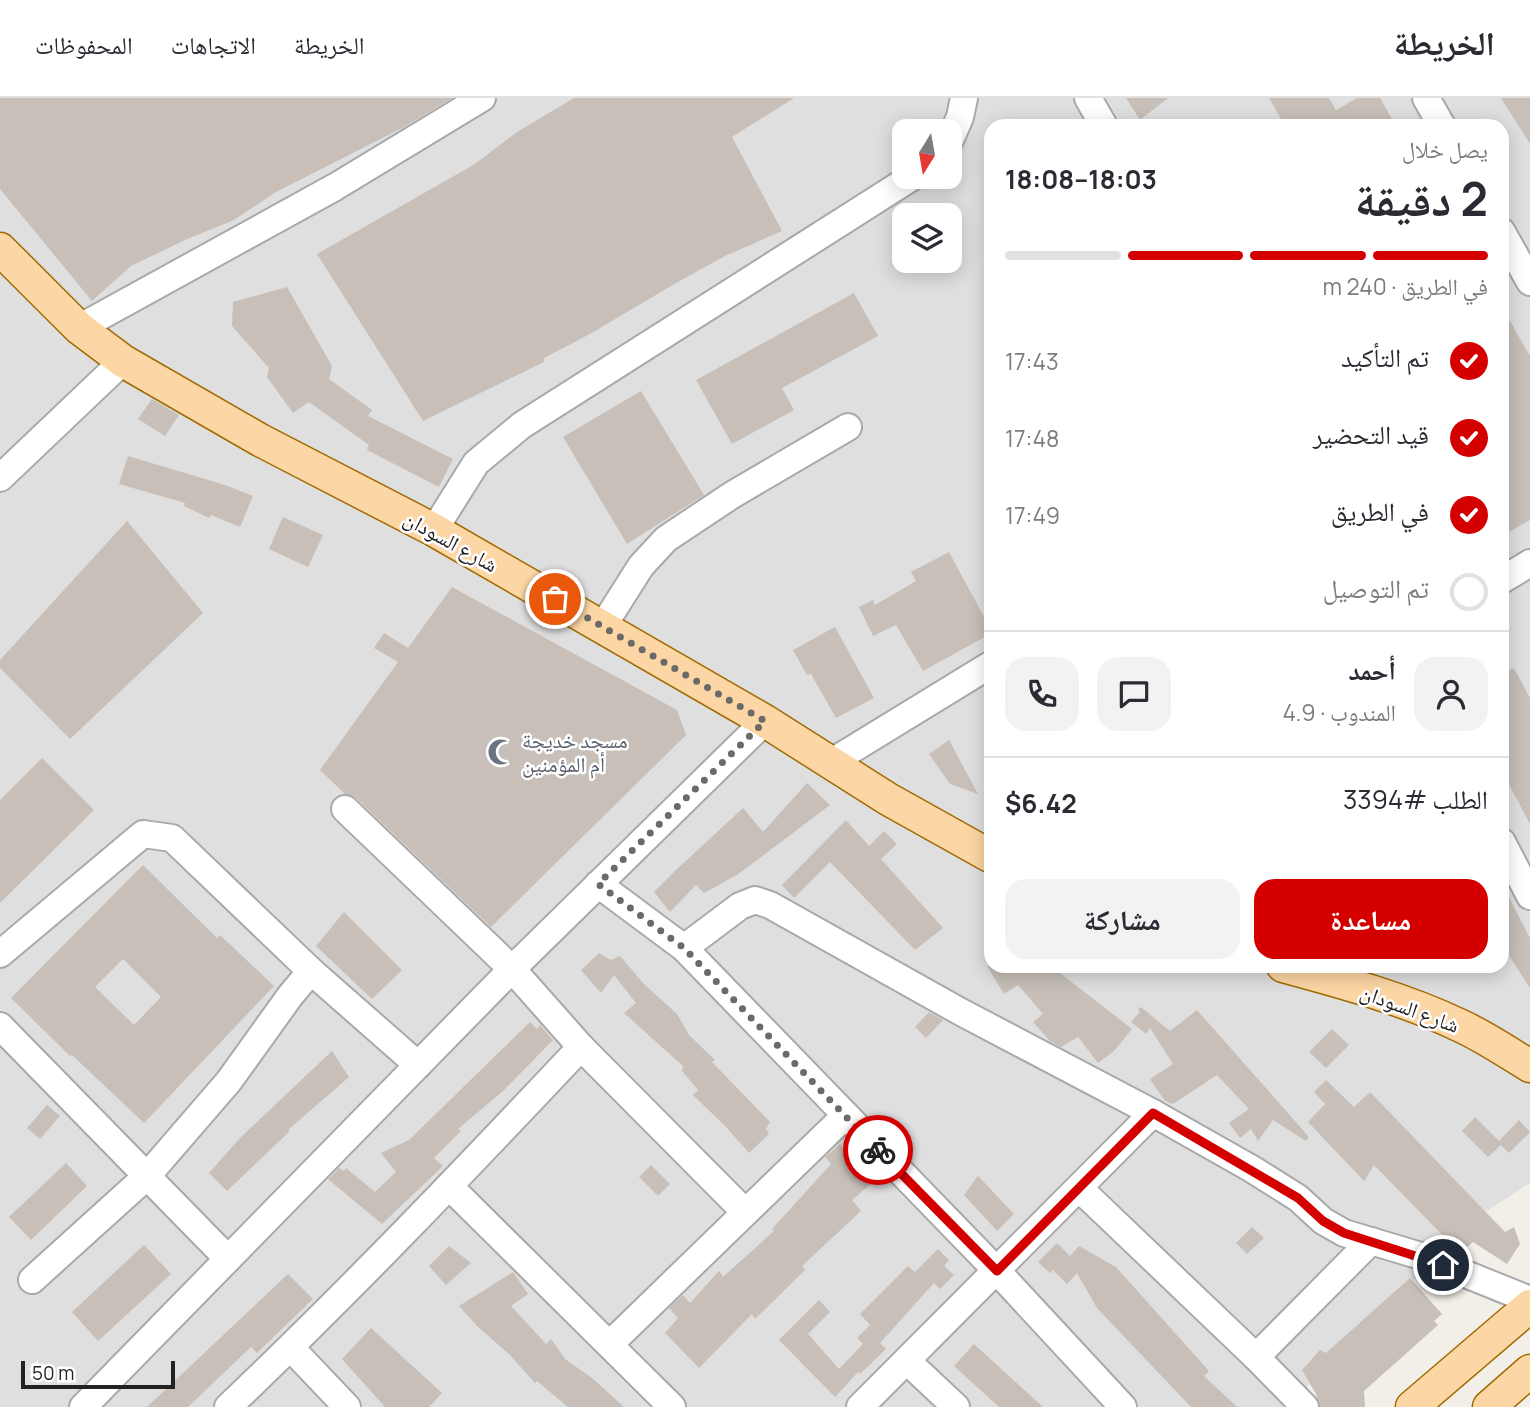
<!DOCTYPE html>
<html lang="ar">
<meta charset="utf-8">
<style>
:root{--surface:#fff;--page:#f2f2f3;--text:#2b2b33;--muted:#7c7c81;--line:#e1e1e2;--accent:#d40000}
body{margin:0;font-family:Manrope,"Noto Naskh Arabic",sans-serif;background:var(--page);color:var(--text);direction:rtl;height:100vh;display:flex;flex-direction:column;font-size:26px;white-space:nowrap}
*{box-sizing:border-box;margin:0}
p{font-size:23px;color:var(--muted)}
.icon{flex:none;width:38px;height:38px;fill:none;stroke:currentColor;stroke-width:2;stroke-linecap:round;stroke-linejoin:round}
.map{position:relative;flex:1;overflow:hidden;direction:ltr}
.sheet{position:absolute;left:984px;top:21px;width:525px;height:854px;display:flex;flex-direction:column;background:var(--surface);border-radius:21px;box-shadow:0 4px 18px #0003;direction:rtl}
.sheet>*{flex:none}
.needle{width:46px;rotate:191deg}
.tools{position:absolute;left:892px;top:21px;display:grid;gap:14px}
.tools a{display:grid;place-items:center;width:70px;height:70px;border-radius:14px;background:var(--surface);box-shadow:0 4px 18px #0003;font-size:35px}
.scale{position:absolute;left:21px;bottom:18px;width:154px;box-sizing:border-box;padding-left:7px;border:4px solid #222;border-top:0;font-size:19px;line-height:24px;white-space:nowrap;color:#222;-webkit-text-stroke:5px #fff;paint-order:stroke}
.pin{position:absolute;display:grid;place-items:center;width:60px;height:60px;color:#fff;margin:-30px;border:4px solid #fff;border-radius:50%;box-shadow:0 2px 7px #0007}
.courier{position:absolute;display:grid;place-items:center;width:70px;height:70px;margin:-35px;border:5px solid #d40000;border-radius:50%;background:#fff;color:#222;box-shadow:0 2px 9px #0007}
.summary em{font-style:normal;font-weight:700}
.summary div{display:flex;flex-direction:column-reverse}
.summary{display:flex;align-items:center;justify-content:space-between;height:119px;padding:0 21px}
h1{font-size:46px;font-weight:700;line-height:52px}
.bar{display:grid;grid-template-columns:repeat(4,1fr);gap:10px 7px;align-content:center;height:84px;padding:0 21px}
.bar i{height:9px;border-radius:5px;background:var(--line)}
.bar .current{background:var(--accent)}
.bar p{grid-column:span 4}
.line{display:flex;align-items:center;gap:18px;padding:0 21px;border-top:2px solid var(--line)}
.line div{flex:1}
.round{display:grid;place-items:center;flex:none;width:74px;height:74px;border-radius:21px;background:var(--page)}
ol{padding:0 21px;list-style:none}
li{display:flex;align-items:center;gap:21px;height:77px}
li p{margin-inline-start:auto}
li .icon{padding:7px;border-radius:50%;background:var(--accent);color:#fff;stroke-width:4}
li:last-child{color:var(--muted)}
li i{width:38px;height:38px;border:4px solid var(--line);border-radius:50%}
.action{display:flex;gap:14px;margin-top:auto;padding:14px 21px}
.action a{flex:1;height:80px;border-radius:21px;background:var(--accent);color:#fff;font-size:28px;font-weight:700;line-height:80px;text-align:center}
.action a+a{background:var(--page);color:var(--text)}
header{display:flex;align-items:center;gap:42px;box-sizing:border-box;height:98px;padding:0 35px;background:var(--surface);border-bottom:2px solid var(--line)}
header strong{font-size:33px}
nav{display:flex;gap:38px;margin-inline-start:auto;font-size:24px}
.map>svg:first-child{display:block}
.residential{fill:#e0dfdf;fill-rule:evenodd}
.building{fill:#c7bfb8;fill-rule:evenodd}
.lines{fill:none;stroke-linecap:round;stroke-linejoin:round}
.minor-casing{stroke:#a9a9a9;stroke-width:30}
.major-casing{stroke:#a06b00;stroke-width:35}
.minor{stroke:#fff;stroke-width:26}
.major{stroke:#fcd6a4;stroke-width:32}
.done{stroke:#6b6a68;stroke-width:7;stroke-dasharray:0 12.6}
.route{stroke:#d40000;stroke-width:9}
.labels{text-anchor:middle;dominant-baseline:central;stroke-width:5;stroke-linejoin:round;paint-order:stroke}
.street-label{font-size:21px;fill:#222;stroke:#fff}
.worship-label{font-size:21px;fill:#5b616d;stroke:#fff;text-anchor:start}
</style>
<header>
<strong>الخريطة</strong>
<nav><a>الخريطة</a><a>الاتجاهات</a><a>المحفوظات</a></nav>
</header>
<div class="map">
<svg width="1530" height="1309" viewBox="0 0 1530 1309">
<rect width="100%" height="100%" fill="#f2efe9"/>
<path class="residential" d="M 0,0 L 1530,0 L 1530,1085 L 1479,1118 L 1287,1309 L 0,1309 ZM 990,28 L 1502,28 L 1502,868 L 990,868 ZM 905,33 L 950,33 L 950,79 L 905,79 ZM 905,117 L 950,117 L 950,163 L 905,163 Z"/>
<g class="building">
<polygon points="0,0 452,0 404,29 276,94 234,122 185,142 131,168 92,203 0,91"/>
<polygon points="574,0 794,0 732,39 782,133 725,158 676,185 590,236 544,260 544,264 423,323 317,156 475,66 517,34"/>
<polygon points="1126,0 1168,0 1140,22"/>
<polygon points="1269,0 1329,0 1336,12 1357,0 1380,0 1396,28 1285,28"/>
<polygon points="1501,0 1530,0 1530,46"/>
<polygon points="287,189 332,268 329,281 372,312 368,318 453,361 439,389 367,352 369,347 309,304 293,315 267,279 269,270 232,228 233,204"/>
<polygon points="854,195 878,238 782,290 794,312 732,346 696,282"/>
<polygon points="1502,209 1530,258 1530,422 1502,438"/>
<polygon points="641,293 704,397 627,446 563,339"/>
<polygon points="152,301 179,317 165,338 138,321"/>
<polygon points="128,358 225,387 253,398 240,429 211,417 209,420 184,408 185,405 119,386"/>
<polygon points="283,419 323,437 308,469 269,451"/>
<polygon points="127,423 203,515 70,641 0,570 0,562"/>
<polygon points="949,454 990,530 990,536 923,573 896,527 873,538 859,509 873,502 875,507 916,483 911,474"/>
<polygon points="452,489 677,612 686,637 491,829 356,700 345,696 320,672 398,564 374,550 384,535 408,550"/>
<polygon points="835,529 874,600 836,620 811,576 807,577 793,552"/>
<polygon points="1514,570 1530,600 1530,726 1502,673 1502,576"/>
<polygon points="949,642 978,696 950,686 929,656"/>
<polygon points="42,660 94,712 0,805 0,702"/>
<polygon points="807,685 830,707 737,777 704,795 696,787 670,814 654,794 676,772 743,710 763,734"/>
<polygon points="846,722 869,748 884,733 897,746 881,761 943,830 915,852 830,764 794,800 782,787"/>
<path d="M 143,767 L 217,840 L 220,837 L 274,888 L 144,1025 L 72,957 L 70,958 L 11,900 ZM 123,861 L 161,899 L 134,927 L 95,889 Z"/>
<polygon points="1502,786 1530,840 1530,890 1502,847"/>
<polygon points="344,814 402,872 372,901 316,848"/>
<polygon points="599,855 611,862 620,858 644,886 677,916 689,937 715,962 712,964 770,1024 766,1031 769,1036 749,1055 726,1029 693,997 698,992 682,973 683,968 624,915 636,905 614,877 601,895 581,872"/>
<polygon points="987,868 1051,868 1132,931 1114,953 1098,965 1078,939 1061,949 1050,943 1033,924 1043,916 1018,887 1004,896"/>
<polygon points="1141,909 1170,933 1197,912 1309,1039 1306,1043 1273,1022 1258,1043 1251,1031 1240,1040 1229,1025 1249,1011 1217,977 1173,1006 1165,1003 1150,981 1173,966 1150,930 1146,936 1131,924 1140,914 1138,911"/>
<polygon points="929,914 943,922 926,940 915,929"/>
<polygon points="530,924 537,931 540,927 553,942 503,993 458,1031 461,1033 434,1060 443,1068 382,1126 328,1081 339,1070 344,1073 346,1070 375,1094 396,1074 381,1055 409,1042"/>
<polygon points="1332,931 1349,947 1326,970 1309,954"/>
<polygon points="332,953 349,979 288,1032 290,1033 227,1093 209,1075 240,1040"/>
<polygon points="1326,982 1354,1009 1370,994 1505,1134 1514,1129 1520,1146 1507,1166 1473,1144 1460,1155 1374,1067 1364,1083 1308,1024 1325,1006 1314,994"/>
<polygon points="47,1007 60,1018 40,1041 27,1030"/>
<polygon points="1475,1019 1499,1043 1519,1022 1530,1034 1509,1055 1501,1047 1488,1059 1462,1033"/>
<polygon points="840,1046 854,1062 857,1060 879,1079 852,1102 861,1113 802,1168 805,1172 755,1221 752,1216 699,1270 665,1235 678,1220 669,1210 683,1197 690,1205 719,1173 723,1179 774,1133 772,1131 831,1066 825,1059"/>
<polygon points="66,1065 87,1088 31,1142 9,1119"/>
<polygon points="651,1067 670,1086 658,1098 639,1079"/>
<polygon points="978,1078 1014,1116 997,1133 964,1097"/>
<polygon points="1252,1129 1264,1140 1247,1156 1236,1145"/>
<polygon points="1057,1145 1070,1158 1079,1148 1116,1169 1209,1273 1204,1278 1237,1309 1191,1309 1097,1210 1077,1175 1067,1186 1053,1172 1050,1175 1038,1164"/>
<polygon points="144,1147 171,1176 98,1243 72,1214"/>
<polygon points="449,1148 471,1165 446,1187 429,1168"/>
<polygon points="938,1151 949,1162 944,1168 954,1177 940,1191 934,1185 880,1245 886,1251 860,1276 858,1274 835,1299 779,1242 819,1202 830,1214 808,1236 839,1271 863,1246 857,1240 870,1227 860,1216 908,1168 915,1174"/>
<polygon points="513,1174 528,1196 511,1208 546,1246 551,1241 565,1261 592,1280 624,1309 568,1309 537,1283 535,1285 510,1257 477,1228 459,1208"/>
<polygon points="288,1176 313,1201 257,1255 251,1249 188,1309 147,1309"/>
<polygon points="1410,1180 1442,1216 1434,1223 1438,1227 1364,1293 1365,1309 1320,1309 1316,1296 1302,1272 1320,1252 1326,1255"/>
<polygon points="371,1230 442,1295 429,1309 385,1309 342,1261"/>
<polygon points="974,1246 1043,1309 999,1309 954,1268"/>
</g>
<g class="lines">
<g class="minor-casing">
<g id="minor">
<polyline points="1088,0 1104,28"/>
<polyline points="1426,0 1442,28"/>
<polyline points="950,42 960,19 964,0"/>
<polyline points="1502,134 1530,184"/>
<polyline points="79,230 335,89 482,0"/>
<polyline points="0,380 123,263"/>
<polyline points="434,432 476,365 522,327 912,79"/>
<polyline points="1502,482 1530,465"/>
<polyline points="603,528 641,468 666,441 732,397 848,329"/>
<polyline points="830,665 990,567"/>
<polyline points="345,711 512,871 581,949 745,1114"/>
<polyline points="1502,744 1530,798"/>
<polyline points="598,786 684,850 997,1173 1123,1309"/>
<polyline points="684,850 740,808 755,802 770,807 961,914 1153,1015 1252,1071 1298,1100 1323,1123 1344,1135 1421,1158 1530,1202"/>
<polyline points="0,856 143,736 172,740 311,873 418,967"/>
<polyline points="0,928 228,1161"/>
<polyline points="449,1088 672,1309"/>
<polyline points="1080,1091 1256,1259 1305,1309"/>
<polyline points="32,1182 147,1078 229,983 290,898 311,873"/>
<polyline points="610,1246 845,1018"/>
<polyline points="291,1250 347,1309"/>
<polyline points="1256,1259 1371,1143"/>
<polyline points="907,1263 956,1309"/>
<polyline points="83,1309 512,871 765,623"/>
<path d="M 228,1309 C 350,1193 466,1071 581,949"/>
<polyline points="860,1309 1153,1015"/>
</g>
</g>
<g class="major-casing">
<g id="major">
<polyline points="0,151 79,230 123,263 260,342 434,432 765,623 888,701 990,758"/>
<path d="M 1283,868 C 1342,884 1405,901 1461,928 C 1485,939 1507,954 1530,968"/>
<polyline points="1412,1309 1530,1208"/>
<polyline points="1489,1309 1530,1273"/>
</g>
</g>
<use href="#minor" class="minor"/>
<use href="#major" class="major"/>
</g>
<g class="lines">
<polyline class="done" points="555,501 765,623 598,786 684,850 878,1052"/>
<polyline class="route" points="878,1052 997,1173 1153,1015 1298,1100 1323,1123 1344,1135 1443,1167"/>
</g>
<defs>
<g id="mosque-bare" transform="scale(2.1)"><path d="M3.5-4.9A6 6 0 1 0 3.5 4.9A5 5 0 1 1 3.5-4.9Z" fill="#6b7280" stroke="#fff" stroke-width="2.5" paint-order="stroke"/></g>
</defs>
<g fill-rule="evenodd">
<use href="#mosque-bare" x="501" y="654"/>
</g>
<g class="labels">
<g class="street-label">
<text transform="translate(451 443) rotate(29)">شارع السودان</text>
<text transform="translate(1410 910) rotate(20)">شارع السودان</text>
</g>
<g class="worship-label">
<text x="522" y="642">مسجد خديجة<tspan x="522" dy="24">أم المؤمنين</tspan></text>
</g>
</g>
</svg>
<div class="tools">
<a><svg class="needle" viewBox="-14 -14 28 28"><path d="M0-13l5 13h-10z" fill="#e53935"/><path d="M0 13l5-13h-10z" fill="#7c7c81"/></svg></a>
<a><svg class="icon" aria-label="layers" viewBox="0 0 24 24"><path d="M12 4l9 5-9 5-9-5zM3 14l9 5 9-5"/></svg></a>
</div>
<div class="scale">50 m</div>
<div class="pin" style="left:555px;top:501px;background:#ea580c"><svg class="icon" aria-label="bag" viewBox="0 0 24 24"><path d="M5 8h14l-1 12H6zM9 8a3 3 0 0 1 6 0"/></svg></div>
<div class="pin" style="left:1443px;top:1167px;background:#1f2937"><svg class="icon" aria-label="home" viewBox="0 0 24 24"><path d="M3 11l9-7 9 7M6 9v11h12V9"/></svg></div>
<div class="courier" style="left:878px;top:1052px"><svg class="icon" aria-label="bike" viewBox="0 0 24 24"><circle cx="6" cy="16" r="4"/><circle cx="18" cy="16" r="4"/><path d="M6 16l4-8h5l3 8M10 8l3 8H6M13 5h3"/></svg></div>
<section class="sheet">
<div class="summary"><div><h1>2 دقيقة</h1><p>يصل خلال</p></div><em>18:03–18:08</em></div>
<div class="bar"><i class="current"></i><i class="current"></i><i class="current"></i><i></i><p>في الطريق · 240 m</p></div>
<ol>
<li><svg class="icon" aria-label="check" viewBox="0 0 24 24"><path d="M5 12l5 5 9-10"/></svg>تم التأكيد<p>17:43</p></li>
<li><svg class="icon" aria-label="check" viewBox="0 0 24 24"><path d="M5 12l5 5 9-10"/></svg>قيد التحضير<p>17:48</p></li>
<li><svg class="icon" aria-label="check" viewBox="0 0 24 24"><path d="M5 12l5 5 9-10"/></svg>في الطريق<p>17:49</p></li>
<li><i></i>تم التوصيل</li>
</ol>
<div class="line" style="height:126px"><a class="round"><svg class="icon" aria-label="person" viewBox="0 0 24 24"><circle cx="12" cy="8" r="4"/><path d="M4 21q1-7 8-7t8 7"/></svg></a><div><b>أحمد</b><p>المندوب · 4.9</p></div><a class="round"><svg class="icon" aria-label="chat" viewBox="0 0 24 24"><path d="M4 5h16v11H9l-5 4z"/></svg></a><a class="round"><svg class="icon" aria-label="phone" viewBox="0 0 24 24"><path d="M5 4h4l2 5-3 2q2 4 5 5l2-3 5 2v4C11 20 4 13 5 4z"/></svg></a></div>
<div class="line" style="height:91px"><div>الطلب #3394</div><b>$6.42</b></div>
<div class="action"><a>مساعدة</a><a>مشاركة</a></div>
</section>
</div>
